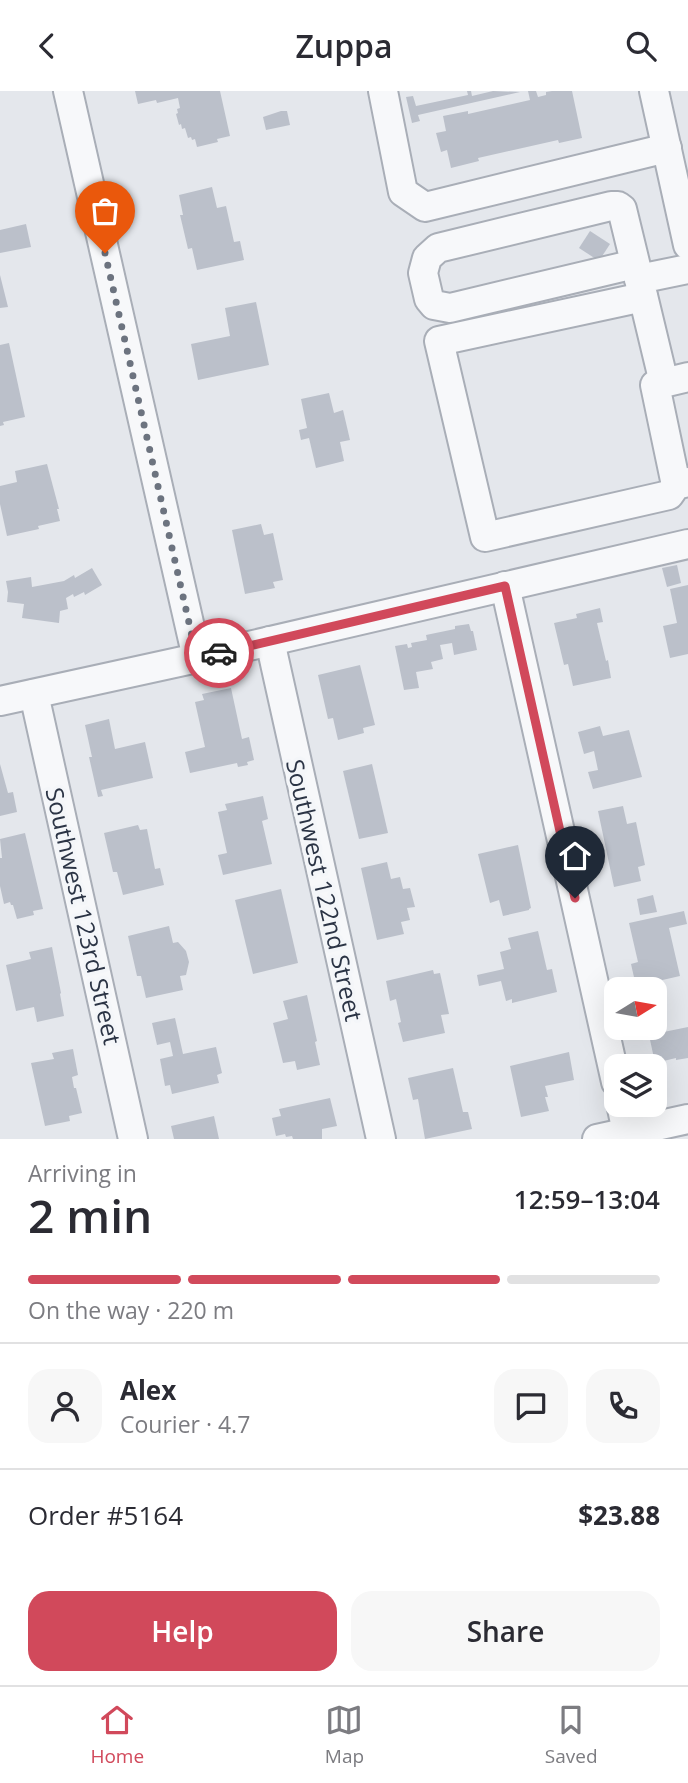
<!DOCTYPE html>
<meta charset="utf-8">
<style>
:root{--surface:#fff;--page:#f7f7f7;--text:#2b2b33;--muted:#7c7c81;--line:#e1e1e2;--accent:#d1495b}
body{margin:0;font-family:"Open Sans",sans-serif;background:var(--page);color:var(--text);height:100vh;display:flex;flex-direction:column;font-size:26px;white-space:nowrap}
*{box-sizing:border-box;margin:0}
p{font-size:23px;color:var(--muted)}
.icon{flex:none;width:38px;height:38px;fill:none;stroke:currentColor;stroke-width:2;stroke-linecap:round;stroke-linejoin:round}
.map{position:relative;height:1048px;overflow:hidden}
.panel{display:flex;flex-direction:column;background:var(--surface);flex:1}
.panel>*{flex:none}
.needle{width:46px;rotate:79deg}
.fabs{position:absolute;left:604px;top:886px;display:grid;gap:14px}
.fabs a{display:grid;place-items:center;width:63px;height:63px;border-radius:14px;background:var(--surface);box-shadow:0 7px 28px #0002;font-size:35px}
.pin{position:absolute;display:grid;place-items:center;width:60px;height:60px;color:#fff;margin:-72px -30px;border-radius:50% 50% 50% 0;rotate:-45deg;box-shadow:0 0 7px #0007}
.pin .icon{rotate:45deg}
.courier{position:absolute;display:grid;place-items:center;width:70px;height:70px;margin:-35px;border:5px solid #d1495b;border-radius:50%;background:#fff;color:#222;box-shadow:0 2px 9px #0007}
.head em{font-style:normal;font-weight:600}
.head div{display:flex;flex-direction:column-reverse}
.head{display:flex;align-items:center;justify-content:space-between;height:119px;padding:0 28px}
h1{font-size:46px;font-weight:600;line-height:52px}
.bar{display:grid;grid-template-columns:repeat(4,1fr);gap:10px 7px;align-content:center;height:84px;padding:0 28px}
.bar i{height:9px;border-radius:5px;background:var(--line)}
.bar .current{background:var(--accent)}
.bar p{grid-column:span 4}
.line{display:flex;align-items:center;gap:18px;padding:0 28px;border-top:2px solid var(--line)}
.line div{flex:1}
.round{display:grid;place-items:center;flex:none;width:74px;height:74px;border-radius:21px;background:var(--page)}
.cta{display:flex;gap:14px;margin-top:auto;padding:14px 28px}
.cta a{flex:1;height:80px;border-radius:21px;background:var(--accent);color:#fff;font-size:28px;font-weight:600;line-height:80px;text-align:center}
.cta a+a{background:var(--page);color:var(--text)}
header{display:flex;justify-content:space-between;align-items:center;height:91px;padding:0 28px;background:var(--surface);font-size:32px;font-weight:600}
.menu{display:flex;justify-content:space-around;align-items:center;height:98px;border-top:2px solid var(--line);background:var(--surface);font-size:19px;color:var(--muted)}
.menu a{display:grid;justify-items:center;gap:4px}
.menu .current{color:var(--accent)}
.map>svg:first-child{display:block}
.building{fill:#bbc0ca}
.lines{fill:none;stroke-linecap:round;stroke-linejoin:round}
.minor-casing{stroke:#a9aeb7;stroke-width:32}
.minor{stroke:#f7f8fa;stroke-width:28}
.done{stroke:#6c737f;stroke-width:7;stroke-dasharray:0 12.6}
.route{stroke:#d1495b;stroke-width:9}
.labels{text-anchor:middle;dominant-baseline:central;stroke-width:7;stroke-linejoin:round;paint-order:stroke}
.street-label{font-size:24px;fill:#2b3445;stroke:#f4f6f9}
</style>
<header><svg class="icon" aria-label="back" viewBox="0 0 24 24"><path d="M15 5l-7 7 7 7"/></svg>Zuppa<svg class="icon" aria-label="search" viewBox="0 0 24 24"><circle cx="10" cy="10" r="6"/><path d="M15 15l6 6"/></svg></header>
<div class="map">
<svg width="688" height="1048" viewBox="0 0 688 1048">
<rect width="100%" height="100%" fill="#e4e7ec"/>
<g class="building">
<polygon points="135,0 220,0 230,45 217,48 218,51 197,56 195,48 192,49 191,46 188,47 185,37 182,38 181,33 179,34 176,23 178,22 177,18 180,17 178,7 157,12 156,9 138,13"/>
<polygon points="467,0 471,0 472,5 493,0 520,1 418,24 420,30 412,32 406,6 413,5 416,15 468,4"/>
<polygon points="528,0 536,0 538,6 546,4 546,1 552,0 572,0 582,47 559,52 558,49 478,67 479,70 451,77 447,59 441,61 436,42 446,40 443,25 468,20 468,23 530,9"/>
<polygon points="281,20 287,20 290,34 266,39 263,26"/>
<polygon points="212,96 217,117 226,115 234,151 240,150 244,169 197,179 192,157 188,158 180,124 183,124 179,104"/>
<polygon points="26,133 31,156 0,162 0,139"/>
<polygon points="590,140 610,153 599,170 579,157"/>
<polygon points="0,184 8,216 0,217"/>
<polygon points="256,211 269,274 198,289 191,253 230,245 225,217"/>
<polygon points="9,252 25,326 3,331 4,334 0,335 0,254"/>
<polygon points="329,302 334,322 343,319 350,349 340,351 344,370 316,377 309,347 301,349 299,339 307,337 301,308"/>
<polygon points="47,373 59,418 57,418 60,430 38,435 39,438 7,445 0,413 0,395 17,391 15,380"/>
<polygon points="261,433 264,444 273,442 283,489 273,491 275,497 245,503 232,439"/>
<polygon points="677,474 681,492 667,496 662,477"/>
<polygon points="92,477 102,494 85,504 84,501 74,506 73,503 66,507 68,518 60,520 59,532 22,527 24,513 7,511 8,501 6,490 31,486 32,496 64,490 74,484 75,487"/>
<polygon points="688,494 688,563 670,567 663,535 677,532 670,498"/>
<polygon points="600,517 603,531 597,532 606,570 608,569 611,587 573,595 568,573 564,574 554,532 577,527 576,523"/>
<polygon points="469,533 471,540 473,540 477,559 454,564 452,552 440,554 443,568 431,571 433,578 416,581 419,597 404,599 395,555 407,553 408,557 412,556 411,552 427,549 426,544 455,538 455,535"/>
<polygon points="360,574 375,634 363,637 364,642 338,649 333,627 328,628 318,584"/>
<polygon points="231,597 242,648 249,646 254,669 247,671 248,674 238,676 237,672 190,682 185,661 205,656 195,611 204,609 202,603"/>
<polygon points="109,628 115,658 145,651 153,687 101,699 103,705 98,706 89,666 92,666 85,634"/>
<polygon points="600,635 603,645 629,639 642,686 593,698 588,681 598,679 594,660 584,663 578,641"/>
<polygon points="0,673 8,702 13,701 17,721 0,725"/>
<polygon points="372,673 388,742 359,748 343,680"/>
<polygon points="263,705 268,728 262,730 272,773 223,784 218,764 227,762 218,721 227,719 225,713"/>
<polygon points="623,715 627,733 636,731 645,774 638,776 641,790 614,796 598,720"/>
<polygon points="138,734 140,739 147,738 155,778 160,777 164,794 123,804 117,781 113,781 104,742"/>
<polygon points="25,742 43,818 33,820 34,824 17,828 13,814 11,814 10,811 4,813 0,795 0,767 2,767 0,748"/>
<polygon points="518,754 531,817 529,818 529,819 503,825 499,809 490,812 478,763"/>
<polygon points="387,771 391,788 400,786 403,798 410,797 415,816 407,817 410,829 401,831 404,843 377,849 361,777"/>
<polygon points="281,798 298,872 253,883 235,809"/>
<polygon points="653,804 657,821 640,824 637,808"/>
<polygon points="684,820 687,833 669,837 680,885 636,895 631,873 638,871 629,832"/>
<polygon points="169,835 173,852 178,851 186,860 189,871 186,884 180,885 183,899 146,907 141,885 137,885 128,845"/>
<polygon points="538,840 547,879 552,878 557,901 512,912 512,908 506,910 501,890 479,895 477,884 504,878 500,861 511,858 508,847"/>
<polygon points="52,856 61,902 60,903 64,925 37,931 34,916 16,920 6,874 31,868 29,861"/>
<polygon points="433,879 434,883 440,882 449,923 441,924 445,942 403,951 398,932 401,931 396,908 390,910 386,890"/>
<polygon points="307,904 317,950 315,951 320,974 297,979 295,970 283,972 273,932 288,928 283,910"/>
<polygon points="175,927 183,963 216,956 222,982 217,984 219,992 172,1003 170,994 165,995 160,968 173,965 170,951 157,954 152,932"/>
<polygon points="688,936 688,967 676,969 676,967 655,972 649,944"/>
<polygon points="73,958 78,984 72,986 74,997 76,997 82,1022 69,1025 70,1030 45,1035 31,972 54,968 52,962"/>
<polygon points="569,961 574,989 545,995 548,1006 545,1006 549,1020 521,1026 510,975"/>
<polygon points="453,977 463,1021 468,1021 472,1038 425,1048 418,1008 413,1009 408,987"/>
<polygon points="330,1007 337,1035 322,1038 322,1048 293,1048 292,1045 286,1046 285,1043 276,1045 272,1027 281,1025 279,1018"/>
<polygon points="214,1025 219,1048 174,1048 171,1035"/>
</g>
<g class="lines">
<g class="minor-casing">
<g id="minor">
<polyline points="68,0 197,567"/>
<polyline points="383,0 403,101 425,116 667,57"/>
<polyline points="654,0 688,154"/>
<polyline points="635,173 450,217 434,214 429,208 423,182 427,167 438,157 611,115 618,115 622,118 639,188"/>
<polyline points="643,206 439,250 485,446 669,404 676,394 688,391"/>
<polyline points="664,292 639,188 688,178"/>
<polyline points="676,394 655,294 688,286"/>
<polyline points="505,495 616,991"/>
<polyline points="270,550 381,1048"/>
<polyline points="34,603 133,1048"/>
<polyline points="0,610 197,567 688,453"/>
<polyline points="621,1013 627,1041"/>
<polyline points="597,1048 688,1028"/>
</g>
</g>
<use href="#minor" class="minor"/>
</g>
<g class="lines">
<polyline class="done" points="105,162 197,567 219,562"/>
<polyline class="route" points="219,562 505,495 575,807"/>
</g>
<g class="labels">
<g class="street-label">
<text transform="translate(325 799) rotate(77)">Southwest 122nd Street</text>
<text transform="translate(84 825) rotate(77)">Southwest 123rd Street</text>
</g>
</g>
</svg>
<div class="fabs">
<a><svg class="needle" viewBox="-14 -14 28 28"><path d="M0-13l5 13h-10z" fill="#e53935"/><path d="M0 13l5-13h-10z" fill="#7c7c81"/></svg></a>
<a><svg class="icon" aria-label="layers" viewBox="0 0 24 24"><path d="M12 4l9 5-9 5-9-5zM3 14l9 5 9-5"/></svg></a>
</div>
<div class="pin" style="left:105px;top:162px;background:#ea580c"><svg class="icon" aria-label="bag" viewBox="0 0 24 24"><path d="M5 8h14l-1 12H6zM9 8a3 3 0 0 1 6 0"/></svg></div>
<div class="pin" style="left:575px;top:807px;background:#1f2937"><svg class="icon" aria-label="home" viewBox="0 0 24 24"><path d="M3 11l9-7 9 7M6 9v11h12V9"/></svg></div>
<div class="courier" style="left:219px;top:562px"><svg class="icon" aria-label="car" viewBox="0 0 24 24"><path d="M5 17H2v-5l4-1 3-4h7l3 4 3 1v5h-3M9 17h6M6 11h13"/><circle cx="7" cy="17" r="2"/><circle cx="17" cy="17" r="2"/></svg></div>
</div>
<section class="panel">
<div class="head"><div><h1>2 min</h1><p>Arriving in</p></div><em>12:59–13:04</em></div>
<div class="bar"><i class="current"></i><i class="current"></i><i class="current"></i><i></i><p>On the way · 220 m</p></div>
<div class="line" style="height:126px"><a class="round"><svg class="icon" aria-label="person" viewBox="0 0 24 24"><circle cx="12" cy="8" r="4"/><path d="M4 21q1-7 8-7t8 7"/></svg></a><div><b>Alex</b><p>Courier · 4.7</p></div><a class="round"><svg class="icon" aria-label="chat" viewBox="0 0 24 24"><path d="M4 5h16v11H9l-5 4z"/></svg></a><a class="round"><svg class="icon" aria-label="phone" viewBox="0 0 24 24"><path d="M5 4h4l2 5-3 2q2 4 5 5l2-3 5 2v4C11 20 4 13 5 4z"/></svg></a></div>
<div class="line" style="height:91px"><div>Order #5164</div><b>$23.88</b></div>
<div class="cta"><a>Help</a><a>Share</a></div>
</section>
<nav class="menu">
<a class="current"><svg class="icon" aria-label="home" viewBox="0 0 24 24"><path d="M3 11l9-7 9 7M6 9v11h12V9"/></svg>Home</a>
<a><svg class="icon" aria-label="map" viewBox="0 0 24 24"><path d="M3 6l6-2 6 2 6-2v14l-6 2-6-2-6 2zM9 4v14M15 6v14"/></svg>Map</a>
<a><svg class="icon" aria-label="saved" viewBox="0 0 24 24"><path d="M7 4h10v16l-5-4-5 4z"/></svg>Saved</a>
</nav>
